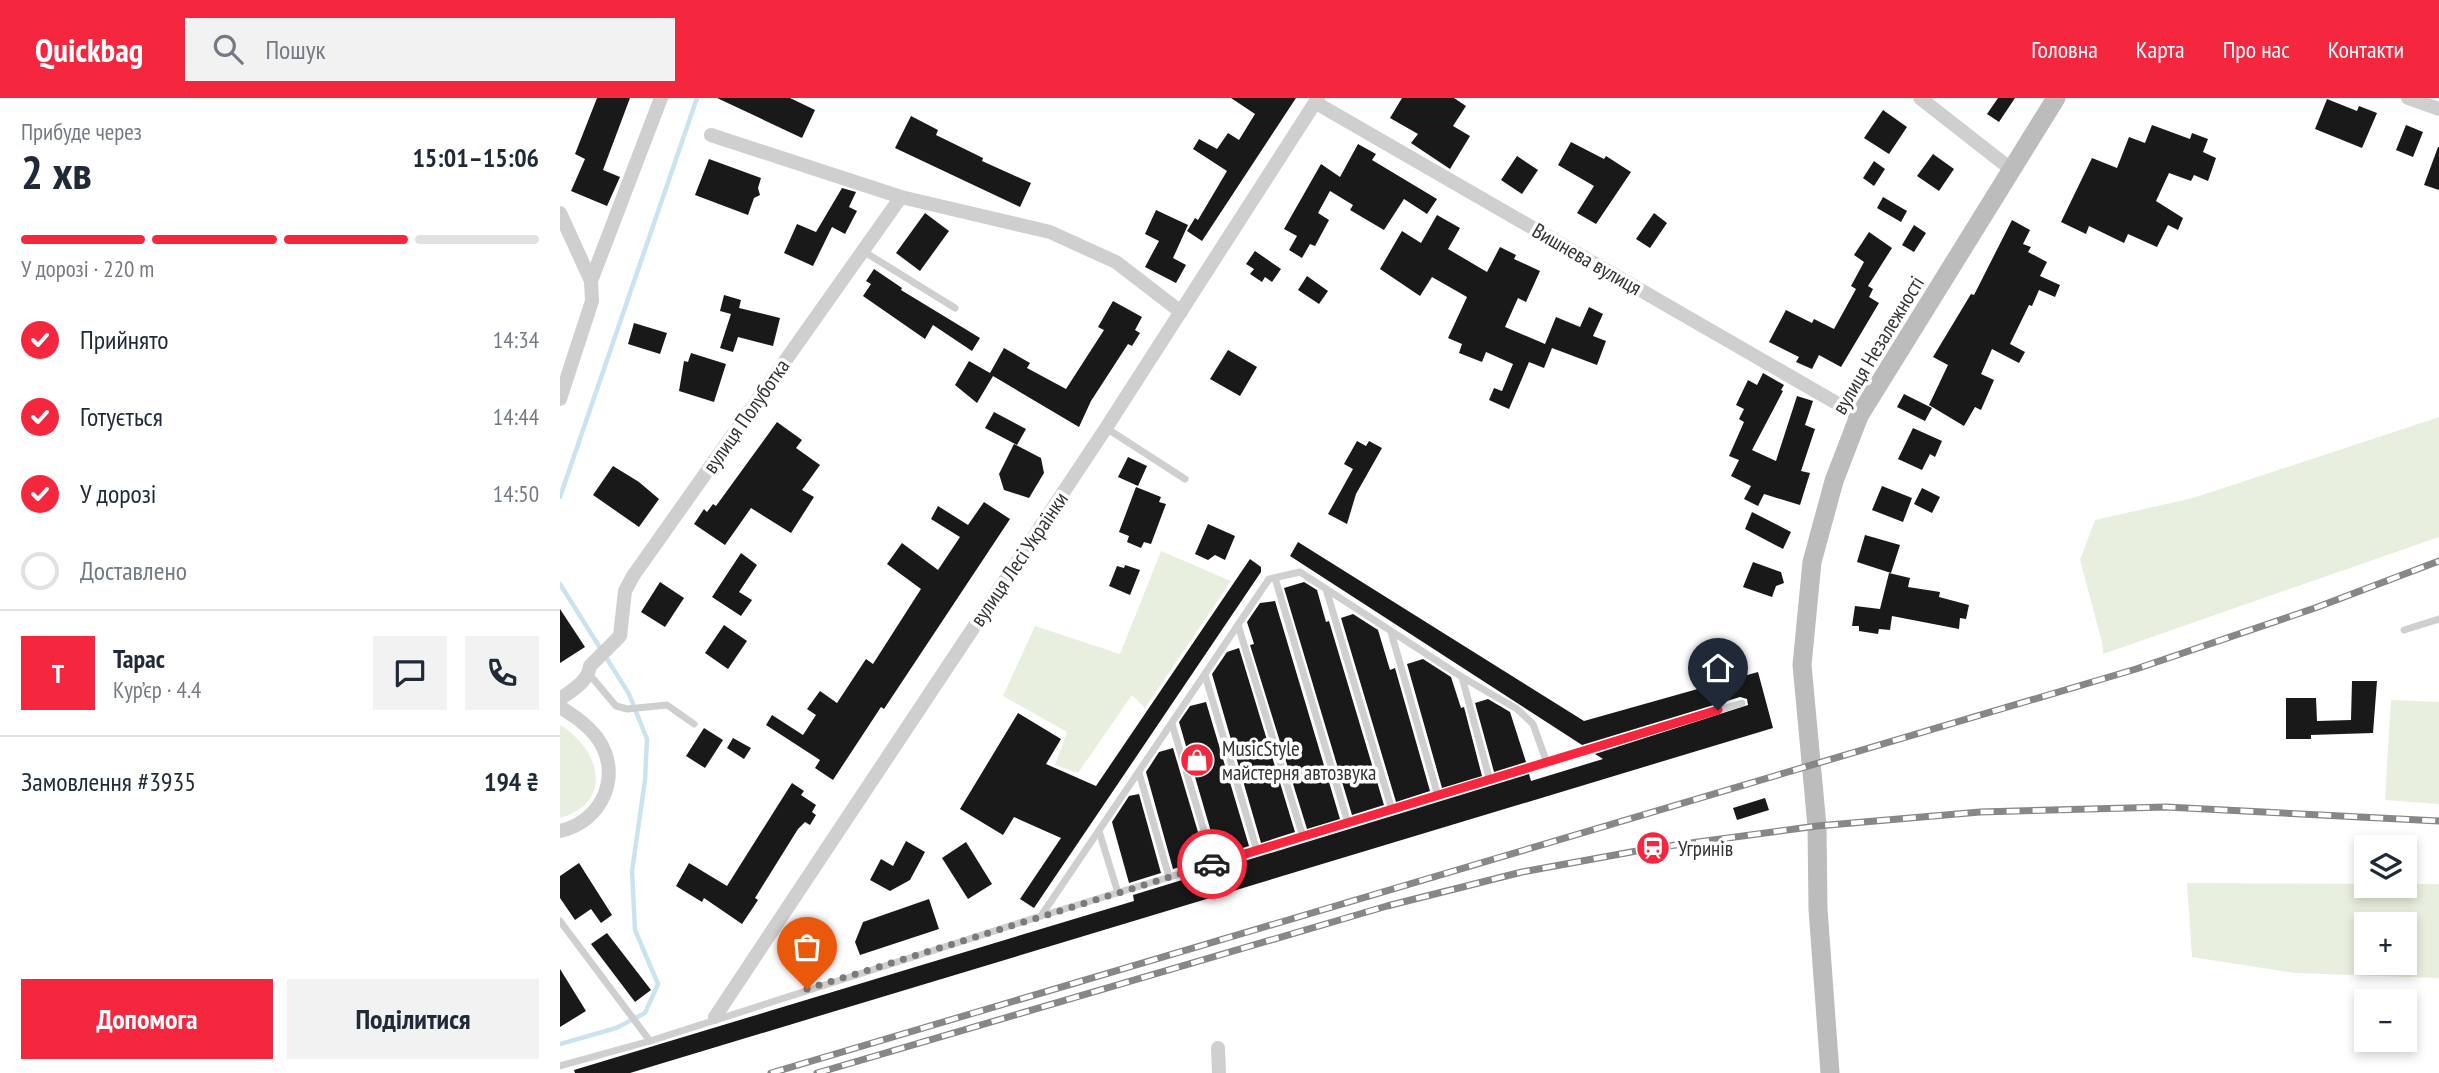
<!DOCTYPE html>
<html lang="uk">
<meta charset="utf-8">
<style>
:root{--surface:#fff;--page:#f2f2f3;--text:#1f2937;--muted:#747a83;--line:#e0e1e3;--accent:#f5273f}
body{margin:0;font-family:"PT Sans Narrow",sans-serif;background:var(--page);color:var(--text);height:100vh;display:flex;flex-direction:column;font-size:26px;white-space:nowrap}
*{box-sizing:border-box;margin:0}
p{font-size:23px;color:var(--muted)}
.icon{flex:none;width:38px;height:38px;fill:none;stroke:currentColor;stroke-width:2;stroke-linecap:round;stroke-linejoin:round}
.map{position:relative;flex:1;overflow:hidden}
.details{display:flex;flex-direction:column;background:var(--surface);width:560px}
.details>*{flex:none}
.buttons{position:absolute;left:1794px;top:737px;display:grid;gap:14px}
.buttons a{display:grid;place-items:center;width:63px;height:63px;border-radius:0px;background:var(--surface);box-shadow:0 4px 10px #0003;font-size:35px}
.pin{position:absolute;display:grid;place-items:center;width:60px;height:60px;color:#fff;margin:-72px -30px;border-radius:50% 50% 50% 0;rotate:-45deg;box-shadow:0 0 7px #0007}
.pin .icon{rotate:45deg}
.courier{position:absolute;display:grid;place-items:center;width:70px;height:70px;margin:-35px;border:5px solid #f5273f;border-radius:50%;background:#fff;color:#222;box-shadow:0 2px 9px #0007}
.summary em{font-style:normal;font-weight:800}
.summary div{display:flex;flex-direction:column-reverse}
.summary{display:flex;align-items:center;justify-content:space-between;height:119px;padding:0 21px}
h1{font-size:46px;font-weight:800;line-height:52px}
.bar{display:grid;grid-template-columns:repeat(4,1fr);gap:10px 7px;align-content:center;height:84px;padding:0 21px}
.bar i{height:9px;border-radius:5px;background:var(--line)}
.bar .selected{background:var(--accent)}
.bar p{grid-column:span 4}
.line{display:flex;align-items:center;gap:18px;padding:0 21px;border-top:2px solid var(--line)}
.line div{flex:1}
.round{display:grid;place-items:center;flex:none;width:74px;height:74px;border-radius:0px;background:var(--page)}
ol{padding:0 21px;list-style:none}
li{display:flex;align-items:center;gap:21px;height:77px}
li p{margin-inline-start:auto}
li .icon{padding:7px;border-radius:50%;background:var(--accent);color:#fff;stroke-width:4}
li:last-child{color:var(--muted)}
li i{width:38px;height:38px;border:4px solid var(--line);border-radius:50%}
.action{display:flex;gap:14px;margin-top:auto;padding:14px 21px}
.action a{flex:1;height:80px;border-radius:0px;background:var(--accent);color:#fff;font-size:28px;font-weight:800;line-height:80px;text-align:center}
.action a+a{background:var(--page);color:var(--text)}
header{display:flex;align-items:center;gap:42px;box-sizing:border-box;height:98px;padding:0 35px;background:var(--accent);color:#fff}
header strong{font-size:33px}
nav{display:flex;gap:38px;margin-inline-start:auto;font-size:24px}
.search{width:490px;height:63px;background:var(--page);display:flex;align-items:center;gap:18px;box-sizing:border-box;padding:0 24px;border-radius:0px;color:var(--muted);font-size:26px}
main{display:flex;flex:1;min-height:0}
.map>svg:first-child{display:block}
.green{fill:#e9efdf;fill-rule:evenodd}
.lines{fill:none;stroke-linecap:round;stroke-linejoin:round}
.stream{stroke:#cae3f0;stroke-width:4.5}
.building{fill:#191919}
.lane{stroke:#cfcfcf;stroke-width:7}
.street{stroke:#cfcfcf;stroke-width:14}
.secondary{stroke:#bcbcbc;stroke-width:19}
.rail-casing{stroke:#878787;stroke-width:7}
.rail{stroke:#fff;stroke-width:4.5;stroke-dasharray:13;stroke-linecap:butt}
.done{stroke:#7a7a7a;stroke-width:7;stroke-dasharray:0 12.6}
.route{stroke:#f5273f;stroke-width:9}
.labels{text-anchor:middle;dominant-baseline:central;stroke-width:7;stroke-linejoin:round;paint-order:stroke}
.street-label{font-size:21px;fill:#323232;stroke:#fff}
.poi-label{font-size:21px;fill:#323232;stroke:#fff;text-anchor:start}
</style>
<header>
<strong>Quickbag</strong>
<div class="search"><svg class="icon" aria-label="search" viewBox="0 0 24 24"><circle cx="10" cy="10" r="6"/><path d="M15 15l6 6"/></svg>Пошук</div>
<nav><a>Головна</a><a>Карта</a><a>Про нас</a><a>Контакти</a></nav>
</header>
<main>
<section class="details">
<div class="summary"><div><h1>2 хв</h1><p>Прибуде через</p></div><em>15:01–15:06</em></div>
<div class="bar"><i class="selected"></i><i class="selected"></i><i class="selected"></i><i></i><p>У дорозі · 220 m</p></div>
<ol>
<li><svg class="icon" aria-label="check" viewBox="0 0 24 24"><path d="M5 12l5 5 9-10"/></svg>Прийнято<p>14:34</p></li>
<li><svg class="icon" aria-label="check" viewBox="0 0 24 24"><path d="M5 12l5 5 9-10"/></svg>Готується<p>14:44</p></li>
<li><svg class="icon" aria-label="check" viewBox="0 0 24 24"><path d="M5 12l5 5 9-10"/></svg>У дорозі<p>14:50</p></li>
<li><i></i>Доставлено</li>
</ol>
<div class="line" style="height:126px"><b class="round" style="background:var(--accent);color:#fff">Т</b><div><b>Тарас</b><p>Кур’єр · 4.4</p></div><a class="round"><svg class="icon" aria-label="chat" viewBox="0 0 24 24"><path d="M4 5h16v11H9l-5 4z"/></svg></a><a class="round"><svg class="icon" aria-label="phone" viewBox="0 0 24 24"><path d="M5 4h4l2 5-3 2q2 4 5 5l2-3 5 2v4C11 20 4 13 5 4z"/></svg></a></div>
<div class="line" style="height:91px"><div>Замовлення #3935</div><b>194 ₴</b></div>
<div class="action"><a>Допомога</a><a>Поділитися</a></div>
</section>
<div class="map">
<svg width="1879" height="975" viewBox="0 0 1879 975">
<rect width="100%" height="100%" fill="#fff"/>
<g class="green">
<polygon points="1879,319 1879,439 1543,556 1542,544 1520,462 1535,422 1633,400"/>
<polygon points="601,453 671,483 585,610 572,597 518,675 495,667 507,634 443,598 475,528 560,556"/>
<polygon points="1831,602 1879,604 1879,706 1825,702"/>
<path d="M 0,627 C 40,651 55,704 0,720 Z"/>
<path d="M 1627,785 L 1879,786 L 1879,880 L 1735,875 L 1632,859 ZM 1806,826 L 1844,826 L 1844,864 L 1806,864 Z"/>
</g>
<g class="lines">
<g class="stream">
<polyline points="0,399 137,0"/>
<polyline points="0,486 69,596 87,641 85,682 72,773 75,832 98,886 85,915 56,930 0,946"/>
</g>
</g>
<g class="building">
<polygon points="37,0 70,0 43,72 60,79 47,108 11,93 25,61 15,56"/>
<polygon points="157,0 230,0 255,12 242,40"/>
<polygon points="671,0 736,0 642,143 627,133 635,120 638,122 667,73 633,51 639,41 657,51 668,35 679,42 695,16"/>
<polygon points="842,0 894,0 906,8 893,28 910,38 890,71 851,45 858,36 830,20"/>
<polygon points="1438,0 1455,0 1439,24 1427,16"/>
<polygon points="1767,1 1797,13 1799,8 1817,15 1802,50 1755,31"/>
<polygon points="1323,12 1347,29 1329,56 1304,40"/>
<polygon points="351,18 378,32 376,37 423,60 422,63 471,85 460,109 335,50"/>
<polygon points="1592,27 1630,41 1632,35 1648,41 1643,54 1656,60 1648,83 1634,77 1631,83 1609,75 1596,103 1623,120 1618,132 1608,127 1597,149 1568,136 1564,145 1529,128 1526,136 1501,124 1532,60 1557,70 1569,39 1585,45"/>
<polygon points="1846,27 1863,34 1853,59 1836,52"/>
<polygon points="1011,44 1044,61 1046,58 1071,74 1036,126 1017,115 1034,88 998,67"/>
<polygon points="798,46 816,56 812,62 877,101 867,116 844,101 824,132 790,112 793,107 770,93 758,115 769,122 755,148 750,146 742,160 729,152 737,138 724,131 761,66 780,79"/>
<polygon points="1878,49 1879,49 1879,92 1864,87"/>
<polygon points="1373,56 1394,71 1379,93 1357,78"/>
<polygon points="957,58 978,72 962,96 941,82"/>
<polygon points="149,61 201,80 198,90 200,97 194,100 188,117 135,97"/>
<polygon points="1314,63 1325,71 1314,88 1303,80"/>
<polygon points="282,90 296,94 289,109 297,113 285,136 272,129 253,168 224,155 237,126 256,134"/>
<polygon points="1323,99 1347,113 1341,124 1317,110"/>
<polygon points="596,112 628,127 613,160 626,167 616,185 585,169 599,143 585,136"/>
<polygon points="365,115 389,133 360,173 336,155"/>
<polygon points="1094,115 1107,125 1090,150 1076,141"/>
<polygon points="877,117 900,130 888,151 927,174 940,149 956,157 954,161 980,173 966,204 958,200 945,229 985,246 996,219 1020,229 1029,209 1043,216 1033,238 1046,243 1037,267 992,250 984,270 969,264 949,311 929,302 934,290 942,293 953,266 926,254 922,264 899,255 902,246 888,240 907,199 872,179 860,198 820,171 842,133 861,145"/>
<polygon points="1452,122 1470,132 1463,146 1471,149 1468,154 1487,164 1480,178 1500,187 1495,199 1479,192 1472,208 1469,207 1450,246 1465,254 1459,265 1432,251 1421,276 1434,282 1421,312 1415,309 1404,328 1369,307 1388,267 1373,259 1411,196 1414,197"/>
<polygon points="1354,127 1366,135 1354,154 1342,147"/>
<polygon points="1309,134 1332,150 1308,188 1313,191 1309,199 1319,205 1281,269 1259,257 1252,271 1236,264 1239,259 1209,244 1226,212 1252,225 1254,221 1274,231 1296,191 1291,188 1304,164 1294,157"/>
<polygon points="695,153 721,171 712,184 705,179 702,184 690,176 694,171 686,166"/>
<polygon points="314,171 342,190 341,192 420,240 412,253 373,227 365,241 303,198 311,186 306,183"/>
<polygon points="747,178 768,193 759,206 738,192"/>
<polygon points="164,197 181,202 179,210 220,220 213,248 178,239 173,254 160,250 171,216 160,213"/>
<polygon points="553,203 582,219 575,232 580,235 572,248 568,246 531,303 519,329 433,278 417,305 395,287 409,263 430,275 444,250 470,265 467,270 506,291 544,232 538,229"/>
<polygon points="74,225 107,235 100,256 68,246"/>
<polygon points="668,252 697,269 680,298 650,281"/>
<polygon points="131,255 166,266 154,304 119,293 124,263 128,264"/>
<polygon points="1203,275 1224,287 1221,292 1223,293 1192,352 1216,363 1237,298 1253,303 1245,327 1255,331 1241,373 1250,375 1240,407 1204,396 1198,408 1184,401 1191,388 1171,378 1179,362 1169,358 1184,324 1179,321 1184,311 1176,307 1188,282 1197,287"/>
<polygon points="1344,296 1372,310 1365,323 1337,309"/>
<polygon points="434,314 466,331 457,347 425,330"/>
<polygon points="217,324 242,342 236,350 260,367 242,392 254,399 231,435 191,410 165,447 134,426 144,411 147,414 153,406 156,408"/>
<polygon points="1353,330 1382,343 1375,359 1370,356 1362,372 1338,361"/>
<polygon points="797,343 806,348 809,343 822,350 796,396 787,426 768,416 793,371 784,366"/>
<polygon points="454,346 481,360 484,375 469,400 444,392 439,376"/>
<polygon points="568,359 587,368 578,388 558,379"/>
<polygon points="53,368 79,384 99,401 79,429 33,397"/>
<polygon points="1322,388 1352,400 1343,424 1312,412"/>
<polygon points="576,389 601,399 599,404 606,406 591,446 584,444 581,450 567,444 569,438 559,434"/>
<polygon points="1362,390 1380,399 1372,415 1354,406"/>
<polygon points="424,404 450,421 324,611 321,609 273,682 255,670 260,662 206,627 212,617 243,637 256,617 247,611 260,593 277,605 306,561 313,566 361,491 327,466 342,445 378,472 400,439 371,421 378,408 408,427"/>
<polygon points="1192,414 1231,434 1223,451 1185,431"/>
<polygon points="648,426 675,438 665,462 655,457 648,462 635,456"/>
<polygon points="1305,437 1340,447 1331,475 1297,464"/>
<polygon points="738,444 1024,623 1198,574 1213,630 70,975 15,975 14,972 574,803 573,797 969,676 971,683 1043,661 1035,656 1188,607 1187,601 1180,599 1022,647 730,458"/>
<polygon points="181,455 197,467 179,494 192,502 181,518 152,499"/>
<polygon points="690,461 701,469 701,474 474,810 460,801 501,740 454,719 443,737 400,711 458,615 501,641 486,666 536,688"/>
<polygon points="1193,464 1221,474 1224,485 1216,488 1212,499 1183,489"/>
<polygon points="565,467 580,472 570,497 549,488 557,468 564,470"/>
<polygon points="1329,475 1350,480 1348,489 1380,494 1379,499 1409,507 1406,521 1400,520 1399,531 1332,518 1330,532 1319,531 1318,536 1299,533 1299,528 1292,528 1295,508 1320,511"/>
<polygon points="100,484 124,500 105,529 81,514"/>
<polygon points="744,484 757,492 766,524 769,523 824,707 792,717 724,490"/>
<polygon points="715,503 780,721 747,731 690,547 694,546 687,524 700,505"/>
<polygon points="0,511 25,549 0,565"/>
<polygon points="793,516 818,532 830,572 835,570 870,693 836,704 781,520"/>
<polygon points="164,527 187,543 168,571 145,555"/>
<polygon points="679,550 735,734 701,745 652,576 667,554"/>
<polygon points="863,561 891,579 901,610 904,609 922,678 882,690 847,566"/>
<polygon points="1792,583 1817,583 1813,635 1751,637 1751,641 1726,641 1726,600 1756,600 1757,623 1791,622"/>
<polygon points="928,601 950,614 966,664 934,674 915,605"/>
<polygon points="646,604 689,748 658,758 619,624 630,608"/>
<polygon points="144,630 163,642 145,670 126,658"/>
<polygon points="173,640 191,650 184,661 167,650"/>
<polygon points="613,650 646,761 613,771 586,674 599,654"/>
<polygon points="232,685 244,693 241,697 256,707 252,714 256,717 250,727 245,724 238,731 195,800 198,802 182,826 144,800 142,804 116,788 129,765 167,788"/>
<polygon points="579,696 601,775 569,785 552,724 569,698"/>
<polygon points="1205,700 1209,712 1177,722 1173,710"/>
<polygon points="346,743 365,754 350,782 330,793 310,782 321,761 333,768"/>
<polygon points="406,744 432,786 408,801 382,760"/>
<polygon points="19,765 52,817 41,825 31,811 15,822 0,800 0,778"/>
<polygon points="369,801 379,831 300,857 295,844 303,824"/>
<polygon points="47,835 91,892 75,904 31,846"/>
<polygon points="0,871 26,913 0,929"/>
</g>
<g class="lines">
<g class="lane">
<polyline points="303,153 395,210"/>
<polyline points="546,330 625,381"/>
<polyline points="715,480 788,725"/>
<polyline points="766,491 832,712"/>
<polyline points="678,527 743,739"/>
<polyline points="1844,532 1879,521"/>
<polyline points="831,534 878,698"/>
<polyline points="29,576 56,608 67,611 107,607 134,626"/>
<polyline points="645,577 697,753"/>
<polyline points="902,579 930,683"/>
<polyline points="612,626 654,766"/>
<polyline points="579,675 609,779"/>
<polyline points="539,733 558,795"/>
<polyline points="481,818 709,481 740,474 902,579 957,611 973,626 987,665"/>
<polyline points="0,823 90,943 0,968"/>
<polyline points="90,943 481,818 1182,605"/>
</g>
<g class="street">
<polyline points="1360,0 1452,72"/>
<polyline points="1848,0 1879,11"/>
<polyline points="756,5 1299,318"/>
<polyline points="151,37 341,99 490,134 556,164 621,214"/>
<polyline points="0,115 31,183"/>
<polyline points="0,301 32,203 31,183 101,0"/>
<path d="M 0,601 C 11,593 28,584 30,568 L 60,538 L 65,493 L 73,478 L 341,99"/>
<path d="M 0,609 C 14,618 28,627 38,641 C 63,677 42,724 0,733"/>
<polyline points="155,919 546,330 758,0"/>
<polyline points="658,950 659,975"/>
</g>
<polyline class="secondary" points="1270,975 1258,811 1257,728 1242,567 1252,464 1274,383 1299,318 1496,0"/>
<g class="rail-casing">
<g id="rail">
<polyline points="211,975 1576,571 1755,510 1879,463"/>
<polyline points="257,975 827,808 962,774 1093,750 1257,728 1420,714 1606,709 1879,723"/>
</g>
</g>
<use href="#rail" class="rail"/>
</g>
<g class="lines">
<polyline class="done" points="247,891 652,766"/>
<polyline class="route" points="652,766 1158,612"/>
</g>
<defs>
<g id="shop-disc" transform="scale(1.75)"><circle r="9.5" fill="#f5273f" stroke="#fff"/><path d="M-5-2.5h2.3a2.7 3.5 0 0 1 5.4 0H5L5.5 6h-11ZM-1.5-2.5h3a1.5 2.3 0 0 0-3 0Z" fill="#fff"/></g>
<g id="station-disc" transform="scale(1.75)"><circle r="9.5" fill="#f5273f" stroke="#fff"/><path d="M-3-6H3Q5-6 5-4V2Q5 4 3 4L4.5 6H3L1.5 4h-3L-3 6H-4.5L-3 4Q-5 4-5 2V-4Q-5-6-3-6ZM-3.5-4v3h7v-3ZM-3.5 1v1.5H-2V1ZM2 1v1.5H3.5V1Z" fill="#fff"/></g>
</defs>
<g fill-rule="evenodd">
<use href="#shop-disc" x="637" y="662"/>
<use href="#station-disc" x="1093" y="750"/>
</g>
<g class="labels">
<g class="street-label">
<text transform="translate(1027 161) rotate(30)">Вишнева вулиця</text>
<text transform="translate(1318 247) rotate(-59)">вулиця Незалежності</text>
<text transform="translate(186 318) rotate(-55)">вулиця Полуботка</text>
<text transform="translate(459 461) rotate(-56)">вулиця Лесі Українки</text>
</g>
<g class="poi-label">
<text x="662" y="650">MusicStyle<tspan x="662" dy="24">майстерня автозвука</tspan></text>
<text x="1118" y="750">Угринів</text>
</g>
</g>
</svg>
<div class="buttons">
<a><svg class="icon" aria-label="layers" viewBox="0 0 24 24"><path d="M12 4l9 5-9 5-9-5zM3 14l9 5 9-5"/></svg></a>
<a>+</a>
<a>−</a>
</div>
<div class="pin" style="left:247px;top:891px;background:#ea580c"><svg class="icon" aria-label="bag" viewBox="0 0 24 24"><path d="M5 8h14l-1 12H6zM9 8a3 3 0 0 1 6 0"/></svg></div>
<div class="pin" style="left:1158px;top:612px;background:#1f2937"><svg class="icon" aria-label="home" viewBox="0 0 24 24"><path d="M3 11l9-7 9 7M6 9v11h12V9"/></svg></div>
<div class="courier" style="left:652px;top:766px"><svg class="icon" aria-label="car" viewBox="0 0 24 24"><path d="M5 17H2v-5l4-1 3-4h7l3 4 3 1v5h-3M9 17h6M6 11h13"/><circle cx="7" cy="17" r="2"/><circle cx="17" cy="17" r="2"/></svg></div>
</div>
</main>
